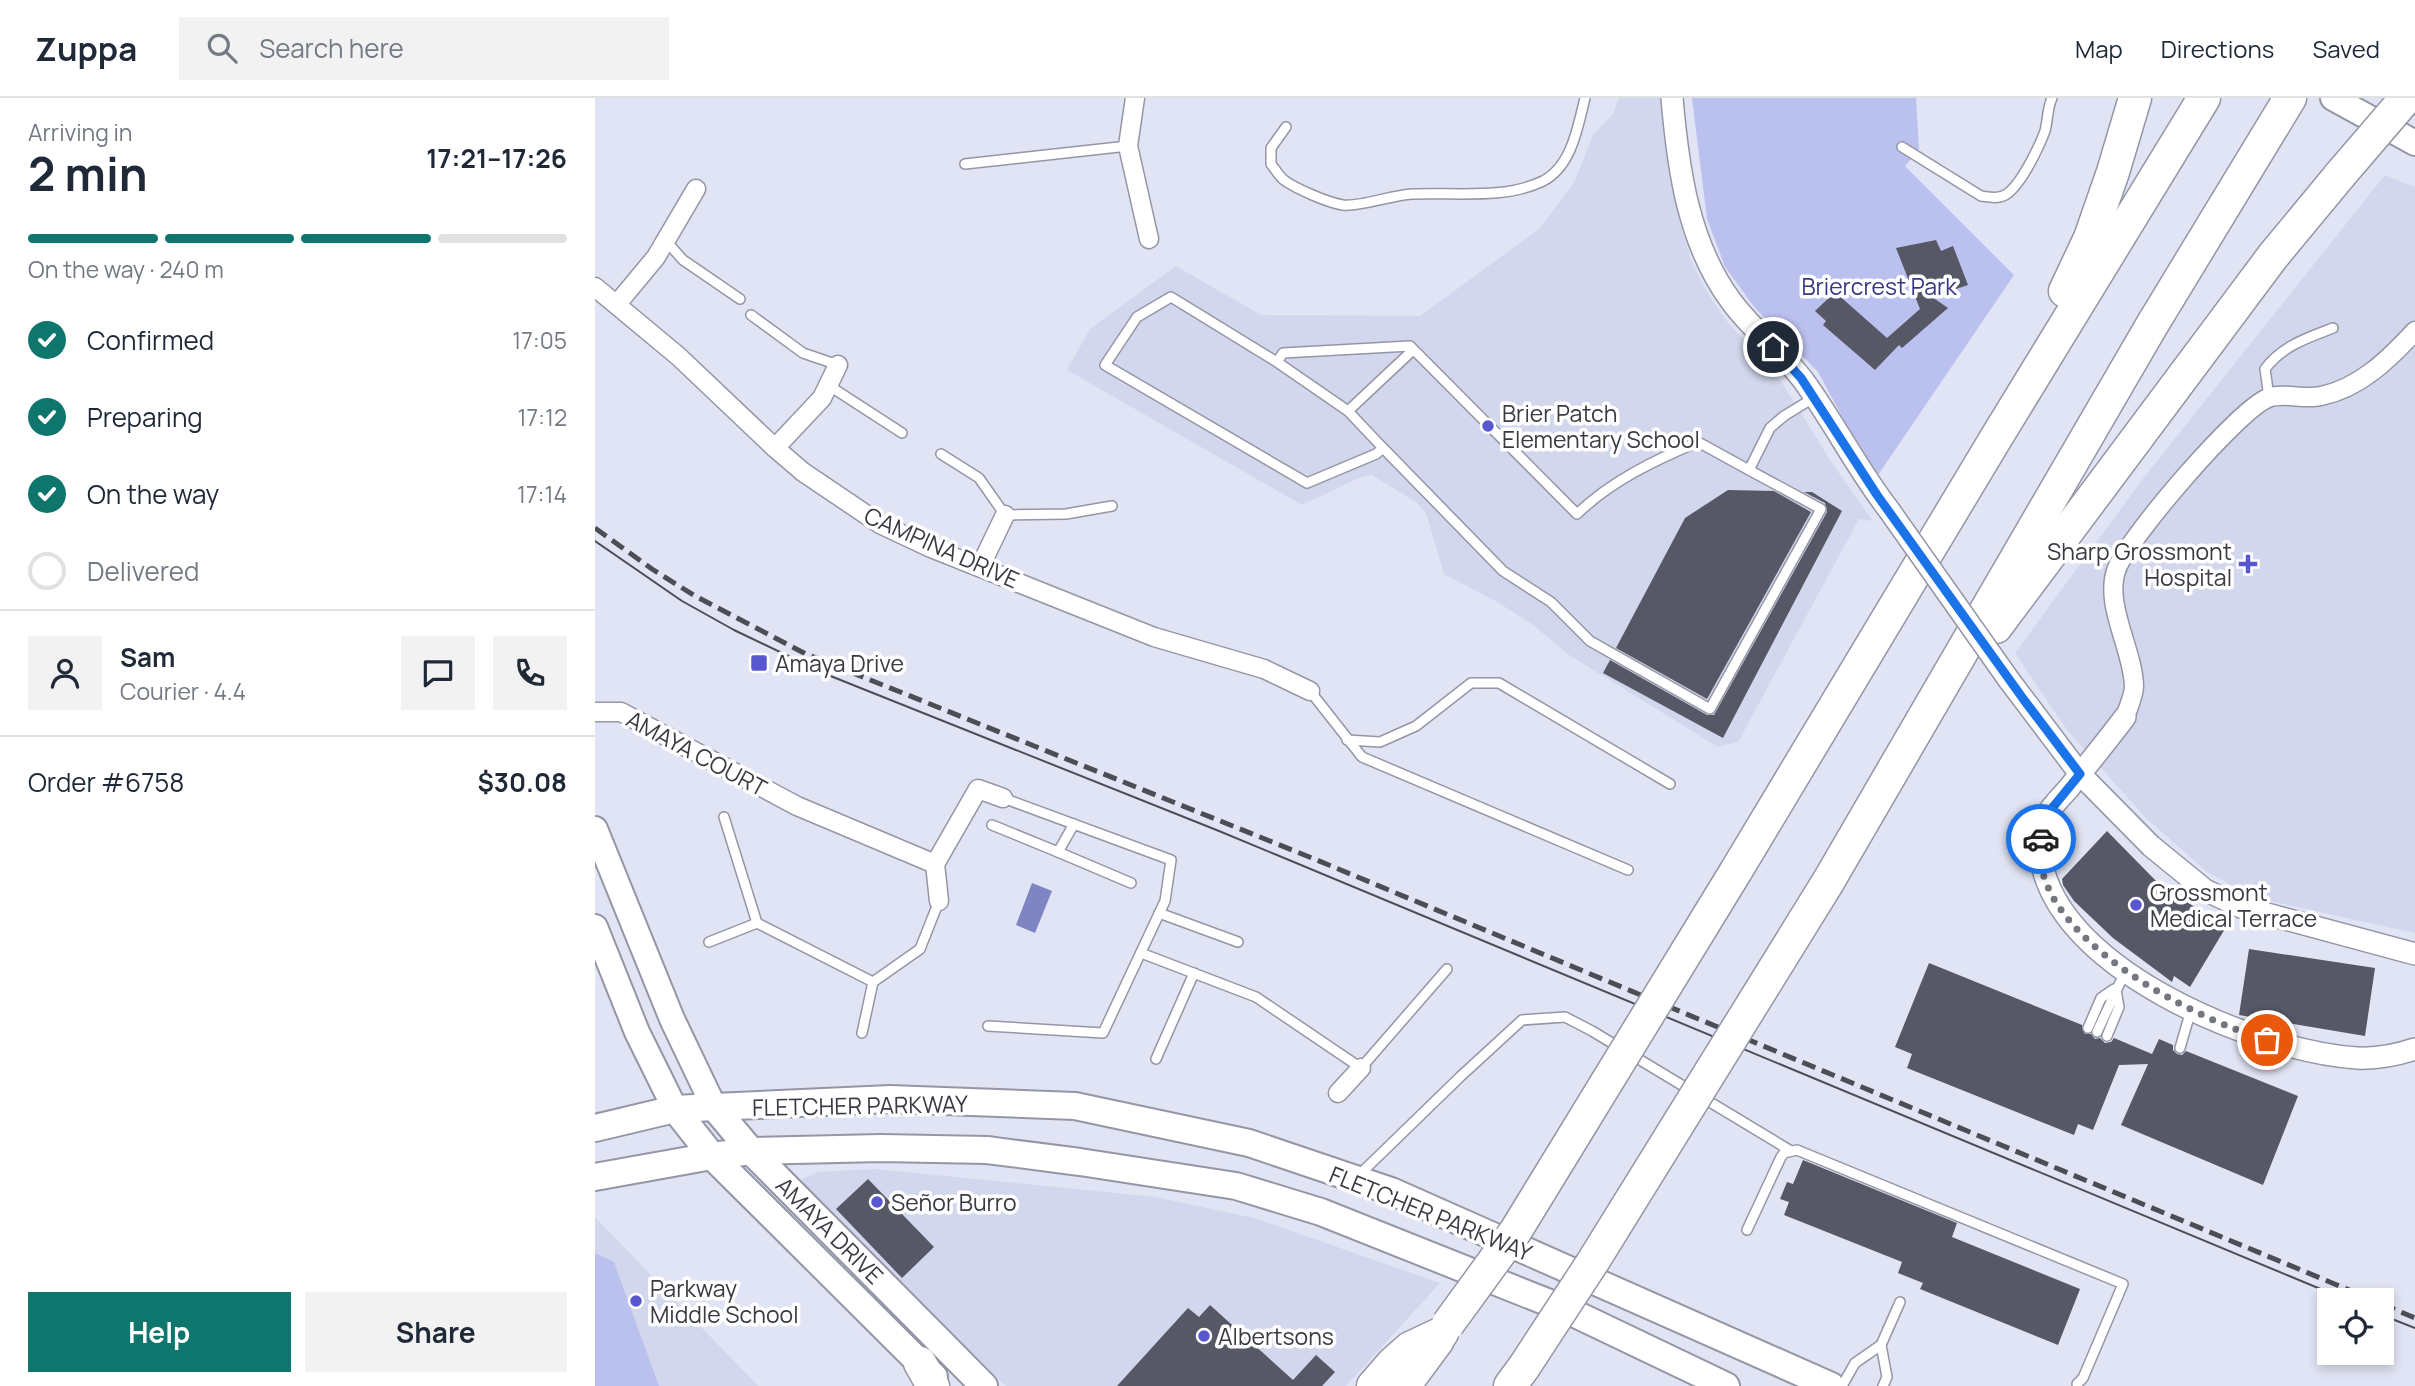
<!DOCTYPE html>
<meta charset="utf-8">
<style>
:root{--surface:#fff;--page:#f2f2f3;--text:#1f2937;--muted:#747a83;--line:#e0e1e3;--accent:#0f766e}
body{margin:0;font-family:Manrope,sans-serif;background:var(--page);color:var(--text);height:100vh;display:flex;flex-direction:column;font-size:26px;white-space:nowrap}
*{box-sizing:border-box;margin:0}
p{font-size:23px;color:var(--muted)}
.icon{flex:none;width:38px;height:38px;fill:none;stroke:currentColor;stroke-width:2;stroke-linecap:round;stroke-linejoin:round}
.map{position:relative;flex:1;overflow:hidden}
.drawer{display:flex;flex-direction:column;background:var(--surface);width:595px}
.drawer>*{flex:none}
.tools{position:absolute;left:1722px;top:1190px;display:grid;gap:14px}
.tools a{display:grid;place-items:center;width:77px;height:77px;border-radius:0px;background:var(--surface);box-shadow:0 4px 10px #0003;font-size:35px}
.pin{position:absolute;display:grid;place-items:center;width:60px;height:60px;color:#fff;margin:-30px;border:4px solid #fff;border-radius:50%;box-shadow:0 2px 7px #0007}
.courier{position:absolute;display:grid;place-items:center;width:70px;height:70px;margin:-35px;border:5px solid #1a73e8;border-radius:50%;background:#fff;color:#222;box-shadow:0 2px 9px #0007}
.summary em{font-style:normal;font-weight:700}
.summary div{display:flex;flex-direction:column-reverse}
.summary{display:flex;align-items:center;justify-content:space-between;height:119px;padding:0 28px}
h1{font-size:46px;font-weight:700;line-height:52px}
.bar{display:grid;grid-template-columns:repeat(4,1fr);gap:10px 7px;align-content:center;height:84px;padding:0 28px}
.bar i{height:9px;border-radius:5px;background:var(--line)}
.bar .current{background:var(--accent)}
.bar p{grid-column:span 4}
.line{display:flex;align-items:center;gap:18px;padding:0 28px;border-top:2px solid var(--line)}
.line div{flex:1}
.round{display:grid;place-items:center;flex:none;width:74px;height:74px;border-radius:0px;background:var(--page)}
ol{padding:0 28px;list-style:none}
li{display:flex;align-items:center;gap:21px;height:77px}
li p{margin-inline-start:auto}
li .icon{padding:7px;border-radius:50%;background:var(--accent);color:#fff;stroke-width:4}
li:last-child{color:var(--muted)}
li i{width:38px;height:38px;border:4px solid var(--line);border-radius:50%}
.button{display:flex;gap:14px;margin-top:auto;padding:14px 28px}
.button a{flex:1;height:80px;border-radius:0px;background:var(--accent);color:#fff;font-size:28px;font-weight:700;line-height:80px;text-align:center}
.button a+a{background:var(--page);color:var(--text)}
header{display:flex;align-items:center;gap:42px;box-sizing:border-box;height:98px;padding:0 35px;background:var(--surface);border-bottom:2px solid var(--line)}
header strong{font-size:33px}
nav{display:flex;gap:38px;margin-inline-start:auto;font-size:24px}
.search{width:490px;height:63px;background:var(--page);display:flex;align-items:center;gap:18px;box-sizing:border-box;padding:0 24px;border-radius:0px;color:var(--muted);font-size:26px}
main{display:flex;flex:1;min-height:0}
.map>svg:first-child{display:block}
.built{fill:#d3d7ed}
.green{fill:#bbc1ef}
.water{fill:#7f85c2}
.building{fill:#565866}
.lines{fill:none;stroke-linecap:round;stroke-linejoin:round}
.service-casing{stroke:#9496a5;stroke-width:12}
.minor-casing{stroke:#9496a5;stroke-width:21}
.tertiary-casing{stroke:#9496a5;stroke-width:24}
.secondary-casing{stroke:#9496a5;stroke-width:28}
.primary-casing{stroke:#9496a5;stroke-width:30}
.motorway-casing{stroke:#9496a5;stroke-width:35}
.service{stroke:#fff;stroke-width:9}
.minor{stroke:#fff;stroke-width:18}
.tertiary{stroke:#fff;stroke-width:21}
.secondary{stroke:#fff;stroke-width:24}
.primary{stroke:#fff;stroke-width:26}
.motorway{stroke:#fff;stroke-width:32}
.tram{stroke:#4c4d55;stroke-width:2}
.rail{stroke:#4c4d55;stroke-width:5;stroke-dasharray:14 7;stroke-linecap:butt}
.tertiary-bridge-casing{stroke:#9496a5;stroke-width:24;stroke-linecap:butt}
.motorway-bridge-casing{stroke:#9496a5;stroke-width:35;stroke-linecap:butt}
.tertiary-bridge{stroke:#fff;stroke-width:21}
.motorway-bridge{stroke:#fff;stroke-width:32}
.done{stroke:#747680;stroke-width:7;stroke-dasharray:0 12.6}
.route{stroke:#1a73e8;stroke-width:9}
.poi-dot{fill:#5957cf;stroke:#fff;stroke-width:2.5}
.labels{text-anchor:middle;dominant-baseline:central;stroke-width:7;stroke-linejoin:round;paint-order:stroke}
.park-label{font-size:23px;fill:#383882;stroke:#fff}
.poi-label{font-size:23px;fill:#3a3b42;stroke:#fff;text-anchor:start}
.street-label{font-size:23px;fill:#3a3b42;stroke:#fff}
</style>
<header>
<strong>Zuppa</strong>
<div class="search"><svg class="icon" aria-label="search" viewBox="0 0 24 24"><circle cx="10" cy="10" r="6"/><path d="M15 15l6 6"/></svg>Search here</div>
<nav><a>Map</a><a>Directions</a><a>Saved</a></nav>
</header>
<main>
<section class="drawer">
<div class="summary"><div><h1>2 min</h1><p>Arriving in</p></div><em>17:21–17:26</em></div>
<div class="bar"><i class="current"></i><i class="current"></i><i class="current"></i><i></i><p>On the way · 240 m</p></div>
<ol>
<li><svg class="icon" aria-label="check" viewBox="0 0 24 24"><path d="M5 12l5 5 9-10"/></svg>Confirmed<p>17:05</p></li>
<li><svg class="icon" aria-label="check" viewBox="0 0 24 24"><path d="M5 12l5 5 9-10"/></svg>Preparing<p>17:12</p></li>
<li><svg class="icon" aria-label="check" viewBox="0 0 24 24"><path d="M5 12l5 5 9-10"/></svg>On the way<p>17:14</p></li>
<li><i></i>Delivered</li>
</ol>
<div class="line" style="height:126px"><a class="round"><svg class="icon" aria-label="person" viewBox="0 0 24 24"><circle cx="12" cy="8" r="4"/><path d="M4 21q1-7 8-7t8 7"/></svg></a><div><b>Sam</b><p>Courier · 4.4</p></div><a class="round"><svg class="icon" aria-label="chat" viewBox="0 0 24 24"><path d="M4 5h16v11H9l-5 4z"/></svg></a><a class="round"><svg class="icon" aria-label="phone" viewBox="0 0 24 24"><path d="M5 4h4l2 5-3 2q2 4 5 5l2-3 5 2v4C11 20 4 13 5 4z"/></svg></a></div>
<div class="line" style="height:91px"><div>Order #6758</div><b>$30.08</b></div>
<div class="button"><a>Help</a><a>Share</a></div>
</section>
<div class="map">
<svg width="1820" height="1288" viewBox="0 0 1820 1288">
<rect width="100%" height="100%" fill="#e1e4f4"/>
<g class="built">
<polygon points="1024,0 1067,0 1084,122 1096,162 1113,196 1134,226 1181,275 1237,365 1278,423 1264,421 1143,644 1123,649 974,557 938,527 904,505 849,476 831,415 821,404 777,377 766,379 707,407 472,272 495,231 581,168 666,217 825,218 944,131 979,85 998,37 1018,16"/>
<polygon points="1790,77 1820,89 1820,835 1661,800 1612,774 1550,719 1472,632 1420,555 1550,378"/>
<polygon points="280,1071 560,1099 659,1120 845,1185 751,1288 411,1288 202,1084 222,1074"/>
<polygon points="0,1119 163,1288 0,1288"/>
</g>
<g class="green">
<polygon points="1097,0 1321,0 1324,51 1310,68 1419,177 1283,377 1267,355 1223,274 1160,210 1130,169 1112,121"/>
<polygon points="0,1155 19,1164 64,1288 0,1288"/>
</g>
<polygon class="water" points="437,785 457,793 440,835 421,827"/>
<g class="building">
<polygon points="1341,142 1346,153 1358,148 1373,187 1337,199 1353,210 1307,250 1304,247 1280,272 1228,227 1231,223 1220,213 1240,194 1292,240 1325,211 1301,150"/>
<polygon points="1133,392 1179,393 1216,414 1112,601 1021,550 1090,420"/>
<polygon points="1209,394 1217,394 1247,413 1128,640 1008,575 1015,562 1112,617 1119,617 1232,414 1230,405"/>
<polygon points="1512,733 1564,786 1631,829 1595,889 1579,878 1577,884 1518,840 1479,803 1468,787 1467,781"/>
<polygon points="1654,851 1780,870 1770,938 1644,917"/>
<polygon points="1334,865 1487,927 1490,936 1496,936 1500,941 1505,940 1510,945 1516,944 1519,940 1557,956 1564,941 1578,947 1578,952 1582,956 1587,957 1591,953 1703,998 1668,1087 1526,1027 1553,966 1524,967 1498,1032 1483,1026 1479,1037 1312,970 1317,956 1300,949"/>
<polygon points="1208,1062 1362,1125 1357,1139 1485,1191 1463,1247 1325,1191 1328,1185 1303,1175 1307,1164 1189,1117 1194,1104 1185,1101 1192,1084 1198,1086"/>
<polygon points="273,1081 339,1149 307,1180 241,1111"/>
<polygon points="615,1207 698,1282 721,1257 740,1274 727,1288 522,1288 593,1210 604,1219"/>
</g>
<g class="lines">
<g class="service-casing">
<g id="service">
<path d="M 691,29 L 676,50 L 676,66 C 680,71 684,78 689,82 C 701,91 734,105 748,107 C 766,109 797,97 817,96 C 858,94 909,102 948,83 C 977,68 983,28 990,0"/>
<path d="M 1307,49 L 1386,98 C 1394,99 1401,101 1408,98 C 1424,92 1444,49 1450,33 C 1453,22 1452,11 1457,0"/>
<polyline points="370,66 533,48"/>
<polyline points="71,143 88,162 145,201"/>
<polyline points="156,217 208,255 243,267"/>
<path d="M 818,252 L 753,313 L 788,350 L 781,356 L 712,385 L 510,267 L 542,219 L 576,199 L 682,264 L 688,255 L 815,248 L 982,416 C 1016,383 1060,362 1103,344 L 1154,372 L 1175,330 L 1189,318 L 1220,299"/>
<polyline points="682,264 753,313"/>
<polyline points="233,287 307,335"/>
<path d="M 1674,299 L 1670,271 C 1687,248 1712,240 1738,230"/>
<polyline points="788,350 908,473 956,504 995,543 1115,611 1226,411 1154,372"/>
<polyline points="346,356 384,380 410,417 471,416 517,408"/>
<polyline points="715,593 767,659 1033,772"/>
<polyline points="752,642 785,644 821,628 876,585 904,585 1075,686"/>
<polyline points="129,719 162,825 278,884 325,851 344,803"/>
<polyline points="397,727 463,754 479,726"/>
<polyline points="463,754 536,785"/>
<polyline points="564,815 643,844"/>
<polyline points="114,844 162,825"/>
<polyline points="546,855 661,899 766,970 852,871"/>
<polyline points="393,928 508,935 570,803 576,762 408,700"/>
<polyline points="1493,930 1506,900 1519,891"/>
<polyline points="1502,934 1530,874"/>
<polyline points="267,935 278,884"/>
<polyline points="1512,938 1524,909 1521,892"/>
<polyline points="1585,950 1596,912"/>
<polyline points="561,961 599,875"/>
<polyline points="763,1078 866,978 927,922 970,919 997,933 1196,1053"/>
<polyline points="1152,1132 1186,1059 1189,1055 1202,1052 1528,1186 1488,1280 1482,1286"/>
<polyline points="1286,1247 1305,1204"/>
<polyline points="1247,1288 1260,1265 1286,1247 1292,1279 1288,1288"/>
</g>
</g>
<g class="minor-casing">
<g id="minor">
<polyline points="540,0 533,48 554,141"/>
<polyline points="0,189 83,258 180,350 208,374 285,426 336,450 559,539 669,571 715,593"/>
<polyline points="22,206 61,159 101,91"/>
<polyline points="180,350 227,300 243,267"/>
<polyline points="385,469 410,417"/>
<polyline points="0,614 26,614 202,708 340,766 344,803"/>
<path d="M 1530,619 C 1533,610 1539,598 1539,588 C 1538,551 1508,505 1522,470 C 1535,438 1643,312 1673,300 C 1688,294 1709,302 1726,298 C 1765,290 1794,261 1820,233"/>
<polyline points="340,766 383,691 408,700"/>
<polyline points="743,995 766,970"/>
</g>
</g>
<g class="tertiary-casing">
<g id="tertiary">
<path d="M 1077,0 C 1083,70 1093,145 1136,203 C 1157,232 1187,254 1208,282 C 1239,324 1262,371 1294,412"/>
<polyline points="1414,582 1485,676 1556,748 1610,792 1646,809 1820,856"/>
<path d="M 1530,619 C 1512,643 1493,666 1474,690 C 1466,699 1456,709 1450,719 C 1447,726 1444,742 1445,750 C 1450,868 1662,954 1762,960 C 1781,961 1802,957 1820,951"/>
</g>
</g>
<g class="secondary-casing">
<g id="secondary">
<polyline points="1738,0 1820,45"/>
<polyline points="0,731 77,921 119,1009"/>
<polyline points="0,829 42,934 80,1011"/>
</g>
</g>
<g class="primary-casing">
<g id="primary">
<polyline points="119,1009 156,1053 389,1288"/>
<polyline points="80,1011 117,1058 339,1279"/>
<polyline points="0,1030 80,1011 119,1009 295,1001 480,1008 654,1045 796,1093 1236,1288"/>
<polyline points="0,1079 117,1058 156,1053 286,1050 392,1052 485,1064 641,1088 726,1114 972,1212 1131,1288"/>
</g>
</g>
<g class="motorway-casing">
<g id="motorway">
<polyline points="1470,193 1495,140 1518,74 1540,0"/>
<polyline points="1401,529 1678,158 1745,77"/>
<polyline points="1141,773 1401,340 1609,0"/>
<polyline points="1233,784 1557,227 1695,0"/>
<polyline points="325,1265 338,1288"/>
<polyline points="778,1288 798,1265 815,1250 847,1235"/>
<polyline points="809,1288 843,1242"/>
<polyline points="915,1288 929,1269"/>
</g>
</g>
<use href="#service" class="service"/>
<use href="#minor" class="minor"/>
<use href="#tertiary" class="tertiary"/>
<use href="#secondary" class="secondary"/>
<use href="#primary" class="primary"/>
<use href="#motorway" class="motorway"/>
<g class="tram">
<polyline points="0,443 87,503 139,532 233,577 624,733 1752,1202"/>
<polyline points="1787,1217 1820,1230"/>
</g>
<g class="rail">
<polyline points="0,430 57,471 100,498 211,556 717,760 1778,1202"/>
<polyline points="1787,1206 1820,1220"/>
</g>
<g class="tertiary-bridge-casing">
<polyline id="tertiary-bridge" points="1294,412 1414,582"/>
</g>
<g class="motorway-bridge-casing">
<g id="motorway-bridge">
<polyline points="1745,77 1811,0"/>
<polyline points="853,1226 920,1134 1141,773"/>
<polyline points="929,1269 999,1162 1233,784"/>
</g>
</g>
<use href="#tertiary-bridge" class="tertiary-bridge"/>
<use href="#motorway-bridge" class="motorway-bridge"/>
</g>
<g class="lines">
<path class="done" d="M 1446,741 C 1430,835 1598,921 1672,942"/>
<polyline class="route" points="1178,249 1206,280 1282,397 1429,602 1485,676 1449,720 1446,741"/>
</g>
<g class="poi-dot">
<circle cx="893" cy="328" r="7"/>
<path d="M1649.5 455.5h7v7h7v7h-7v7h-7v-7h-7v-7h7z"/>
<rect x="155" y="556" width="18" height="18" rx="3.5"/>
<circle cx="1541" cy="807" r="7"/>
<circle cx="282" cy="1104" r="7"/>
<circle cx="41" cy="1203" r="7"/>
<circle cx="609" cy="1238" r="7"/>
</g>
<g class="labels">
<g class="park-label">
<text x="1284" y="188">Briercrest Park</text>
</g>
<g class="poi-label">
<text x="907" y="315">Brier Patch<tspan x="907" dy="26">Elementary School</tspan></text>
<text x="1637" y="453" text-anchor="end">Sharp Grossmont<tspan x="1637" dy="26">Hospital</tspan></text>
<text x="180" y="565">Amaya Drive</text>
<text x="1555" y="794">Grossmont<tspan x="1555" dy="26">Medical Terrace</tspan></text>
<text x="296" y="1104">Señor Burro</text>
<text x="55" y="1190">Parkway<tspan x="55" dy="26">Middle School</tspan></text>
<text x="623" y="1238">Albertsons</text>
</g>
<g class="street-label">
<text transform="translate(347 449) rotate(24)">CAMPINA DRIVE</text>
<text transform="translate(102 655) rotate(28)">AMAYA COURT</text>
<text transform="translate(265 1007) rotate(-1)">FLETCHER PARKWAY</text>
<text transform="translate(836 1115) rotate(22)">FLETCHER PARKWAY</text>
<text transform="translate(235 1132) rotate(45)">AMAYA DRIVE</text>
</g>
</g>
</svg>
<div class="tools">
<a><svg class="icon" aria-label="locate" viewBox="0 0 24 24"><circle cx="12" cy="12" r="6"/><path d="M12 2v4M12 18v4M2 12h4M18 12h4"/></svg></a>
</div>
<div class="pin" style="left:1672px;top:942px;background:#ea580c"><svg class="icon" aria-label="bag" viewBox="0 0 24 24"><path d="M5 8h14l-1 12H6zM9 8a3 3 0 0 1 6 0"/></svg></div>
<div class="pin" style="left:1178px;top:249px;background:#1f2937"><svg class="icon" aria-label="home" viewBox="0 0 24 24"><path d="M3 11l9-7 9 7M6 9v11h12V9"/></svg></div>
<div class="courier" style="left:1446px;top:741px"><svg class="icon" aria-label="car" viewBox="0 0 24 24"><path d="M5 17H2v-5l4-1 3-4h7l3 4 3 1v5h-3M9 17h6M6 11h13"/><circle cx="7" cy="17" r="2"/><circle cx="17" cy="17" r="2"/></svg></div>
</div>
</main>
